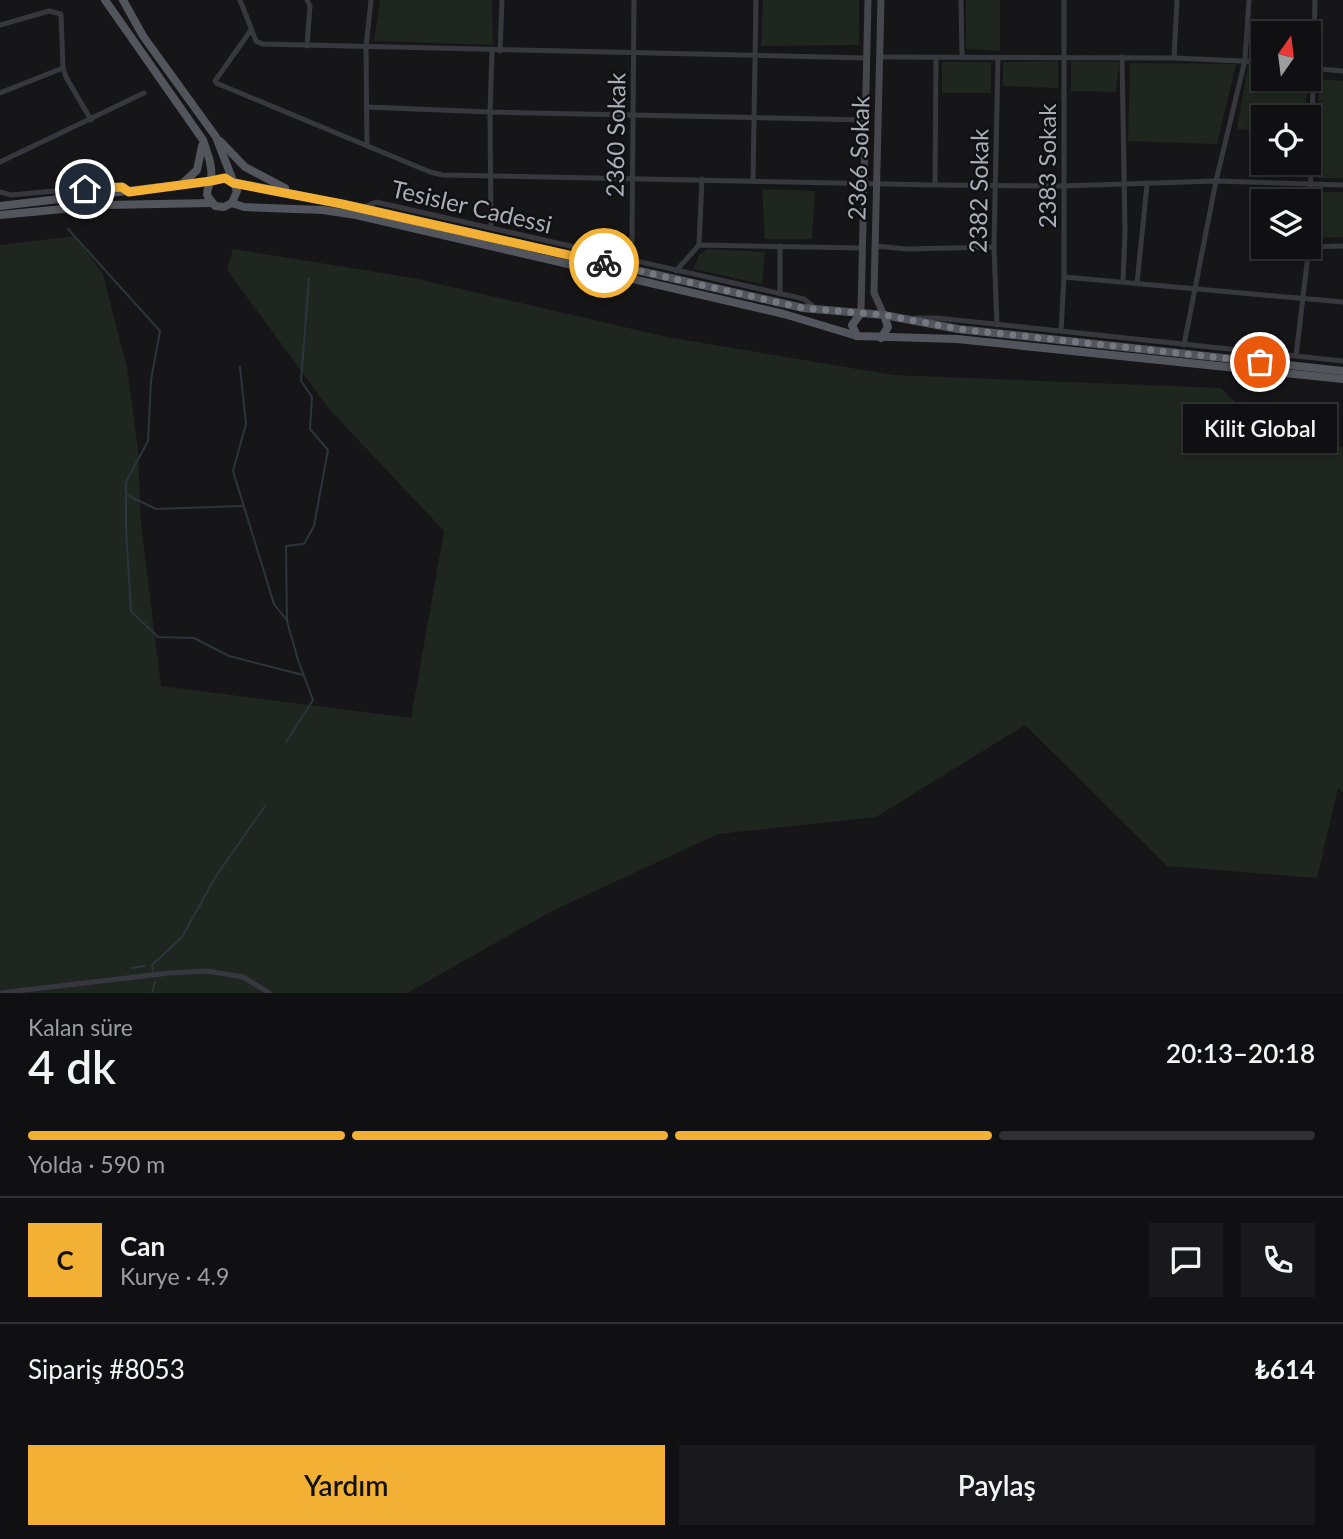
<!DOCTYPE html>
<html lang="tr">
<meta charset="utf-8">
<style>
:root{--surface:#101012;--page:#19191b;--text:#f1f3f6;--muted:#9c9d9f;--line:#303032;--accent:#f2b134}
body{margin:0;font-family:Lato,sans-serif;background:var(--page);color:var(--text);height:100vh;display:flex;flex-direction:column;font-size:26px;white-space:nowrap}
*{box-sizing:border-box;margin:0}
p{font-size:23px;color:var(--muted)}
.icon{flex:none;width:38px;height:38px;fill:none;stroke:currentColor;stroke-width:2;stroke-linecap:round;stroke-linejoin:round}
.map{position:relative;height:993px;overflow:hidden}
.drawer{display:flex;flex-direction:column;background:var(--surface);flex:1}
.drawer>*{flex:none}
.needle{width:46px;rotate:14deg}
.buttons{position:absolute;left:1251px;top:21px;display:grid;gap:14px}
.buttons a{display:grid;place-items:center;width:70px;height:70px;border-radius:0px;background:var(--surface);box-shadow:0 4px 10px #0003,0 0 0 2px var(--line);font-size:35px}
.pin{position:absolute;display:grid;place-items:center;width:60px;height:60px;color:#fff;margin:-30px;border:4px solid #fff;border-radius:50%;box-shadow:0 2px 7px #0007}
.courier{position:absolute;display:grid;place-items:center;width:70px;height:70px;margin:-35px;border:5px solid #f2b134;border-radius:50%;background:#fff;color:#222;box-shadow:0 2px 9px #0007}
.bubble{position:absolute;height:49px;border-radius:0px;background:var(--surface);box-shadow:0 4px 10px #0003,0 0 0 2px var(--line);font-size:23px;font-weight:600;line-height:49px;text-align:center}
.headline em{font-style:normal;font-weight:600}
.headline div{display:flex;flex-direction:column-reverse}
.headline{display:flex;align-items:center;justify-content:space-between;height:119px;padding:0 28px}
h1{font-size:46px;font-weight:600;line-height:52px}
.bar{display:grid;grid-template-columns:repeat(4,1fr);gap:10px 7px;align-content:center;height:84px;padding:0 28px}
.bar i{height:9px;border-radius:5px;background:var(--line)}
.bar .selected{background:var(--accent)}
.bar p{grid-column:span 4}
.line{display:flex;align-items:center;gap:18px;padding:0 28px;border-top:2px solid var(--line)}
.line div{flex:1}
.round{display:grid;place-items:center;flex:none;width:74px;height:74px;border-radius:0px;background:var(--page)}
.cta{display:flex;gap:14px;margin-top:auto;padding:14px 28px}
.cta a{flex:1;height:80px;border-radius:0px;background:var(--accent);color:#111;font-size:28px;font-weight:600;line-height:80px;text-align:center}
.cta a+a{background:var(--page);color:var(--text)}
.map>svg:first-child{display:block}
.green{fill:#1e261f}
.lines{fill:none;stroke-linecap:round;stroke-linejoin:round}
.stream{stroke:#2c353c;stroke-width:2}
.street{stroke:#37383d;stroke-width:5}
.secondary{stroke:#45474d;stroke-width:7}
.primary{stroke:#53555c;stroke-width:8}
.done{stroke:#757880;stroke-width:7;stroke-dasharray:0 12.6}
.route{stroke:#f2b134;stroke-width:9}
.labels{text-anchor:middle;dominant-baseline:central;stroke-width:5;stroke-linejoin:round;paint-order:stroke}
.street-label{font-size:24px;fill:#a8adb8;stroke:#111113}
</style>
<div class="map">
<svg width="1343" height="993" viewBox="0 0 1343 993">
<rect width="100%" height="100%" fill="#161618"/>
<g class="green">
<polygon points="380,0 492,0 493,45 374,41"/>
<polygon points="763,0 859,0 859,45 761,46"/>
<polygon points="966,0 1000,0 1000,51 966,49"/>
<polygon points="1058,61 1058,88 1003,86 1003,62"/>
<polygon points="1071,61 1119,62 1116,92 1071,91"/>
<rect x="942" y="62" width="49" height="31"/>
<polygon points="1130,63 1236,64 1217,144 1128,141"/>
<polygon points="1248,65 1263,67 1264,79 1307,79 1306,117 1264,117 1263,131 1237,129"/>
<polygon points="1319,79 1343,81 1343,178 1317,178"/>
<polygon points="762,189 815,191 812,239 765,239"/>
<polygon points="1316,192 1343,192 1343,237 1314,238"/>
<polygon points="75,236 103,274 127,368 138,450 141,524 161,686 411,718 444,531 330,410 227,270 233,249 413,278 667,337 893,375 1221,388 1267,434 1343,447 1343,792 1338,788 1317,878 1167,866 1025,725 876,817 718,834 554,910 407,993 0,993 0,245"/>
<polygon points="707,249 765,252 762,284 693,269 700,254"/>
</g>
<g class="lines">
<g class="stream">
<polyline points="68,229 160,331 151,380 148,441 126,482 126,529 131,611 158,637 194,638 229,656 303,675"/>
<polyline points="240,367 246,424 233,471 274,604 286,619"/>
<polyline points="127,495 156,509 243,506"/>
<polyline points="286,742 313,700 298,660 287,621 286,546 304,544 314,526 328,450 310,429 312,397 301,381 309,279"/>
<polyline points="131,968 145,966"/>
<polyline points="153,971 152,965 182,937 216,876 265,806"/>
<polyline points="152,993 155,982"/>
</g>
<g class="street">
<polyline points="240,0 256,41 262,44 867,58"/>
<polyline points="961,0 962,57"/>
<polyline points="0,25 49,11 61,14 63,68 66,77 91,120"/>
<polyline points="251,30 215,81 216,83 430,172 443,175 935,185 1063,186 1216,181 1343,185"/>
<polyline points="307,46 310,6 307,0"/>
<polyline points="500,51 502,0"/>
<polyline points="881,57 1174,58 1264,62"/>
<polyline points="1122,57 1125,232 1123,281"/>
<polyline points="1174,58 1177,0"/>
<polyline points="1309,68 1343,71"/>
<polyline points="0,93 63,68"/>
<polyline points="366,107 490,112 865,120"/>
<polyline points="367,146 366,48 371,0"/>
<polyline points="0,162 144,93"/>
<polyline points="753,180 756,0"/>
<polyline points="935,185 936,57"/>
<polyline points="0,192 11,195 109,186 124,187 129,192"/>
<polyline points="363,208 376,202 804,299 814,307"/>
<polyline points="491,228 490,112 492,51"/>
<polyline points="699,245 702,179"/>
<polyline points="780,246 780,294"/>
<polyline points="875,246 907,249 994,247"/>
<polyline points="1309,246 1315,0"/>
<polyline points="630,260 632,239 634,0"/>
<polyline points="676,271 699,245 863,248"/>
<polyline points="1064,277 1343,302"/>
<polyline points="1137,283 1147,185"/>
<polyline points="915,318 937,318 1343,361"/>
<polyline points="997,325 994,247 998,57"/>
<polyline points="1061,331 1064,277 1064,0"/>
<polyline points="1184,345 1216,181 1245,60 1249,0"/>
<polyline points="1296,356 1309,247 1343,246"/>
<polyline points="0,993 169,973 207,971 243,977 269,993"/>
</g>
<g class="secondary">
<polyline points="881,0 874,293 884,315"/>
<polyline points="861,312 868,0"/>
</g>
<g class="primary">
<path d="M 105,0 L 203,140 C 207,152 213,166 211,179 C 210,184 207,188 207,195 L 215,206 L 224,207 L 232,203 L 244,207 L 323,210 L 356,215 L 784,314 L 857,336 L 957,339 L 1343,379"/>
<polyline points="123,0 143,36 216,137 237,191 232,203"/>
<polyline points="220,141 245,167 285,188"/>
<polyline points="184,182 197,170 202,146"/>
<polyline points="0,206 211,181 225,178 233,182 363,208 803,308 884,315 958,329 1343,371"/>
<polyline points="0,215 105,205 212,203"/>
<polyline points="857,336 852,325 861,313"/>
<polyline points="881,338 888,327 884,315"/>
</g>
</g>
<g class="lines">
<polyline class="done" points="604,263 803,308 884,315 958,329 1260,362"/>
<polyline class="route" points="85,189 122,187 129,192 211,181 225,178 233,183 342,204 604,263"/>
</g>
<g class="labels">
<g class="street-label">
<text transform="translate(615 135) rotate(-89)">2360 Sokak</text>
<text transform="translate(858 158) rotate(-88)">2366 Sokak</text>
<text transform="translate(1046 166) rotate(-90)">2383 Sokak</text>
<text transform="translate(978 191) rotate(-89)">2382 Sokak</text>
<text transform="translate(472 206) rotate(13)">Tesisler Cadessi</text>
</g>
</g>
</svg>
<div class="buttons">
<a><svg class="needle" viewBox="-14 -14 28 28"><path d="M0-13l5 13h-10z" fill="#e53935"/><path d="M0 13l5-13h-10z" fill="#9c9d9f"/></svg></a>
<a><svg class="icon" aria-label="locate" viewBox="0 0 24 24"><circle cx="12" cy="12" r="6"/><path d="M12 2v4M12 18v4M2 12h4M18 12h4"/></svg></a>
<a><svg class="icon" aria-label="layers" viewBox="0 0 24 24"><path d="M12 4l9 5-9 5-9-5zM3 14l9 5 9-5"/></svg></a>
</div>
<div class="pin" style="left:1260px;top:362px;background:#ea580c"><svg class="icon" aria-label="bag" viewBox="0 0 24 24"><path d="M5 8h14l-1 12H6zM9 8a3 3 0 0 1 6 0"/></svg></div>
<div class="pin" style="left:85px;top:189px;background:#1f2937"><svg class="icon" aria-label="home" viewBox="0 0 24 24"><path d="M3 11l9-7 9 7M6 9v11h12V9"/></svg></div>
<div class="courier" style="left:604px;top:263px"><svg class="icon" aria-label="bike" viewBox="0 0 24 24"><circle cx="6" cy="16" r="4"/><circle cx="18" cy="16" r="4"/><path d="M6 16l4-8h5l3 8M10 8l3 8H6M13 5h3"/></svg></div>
<div class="bubble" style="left:1183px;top:404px;width:154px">Kilit Global</div>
</div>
<section class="drawer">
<div class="headline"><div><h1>4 dk</h1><p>Kalan süre</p></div><em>20:13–20:18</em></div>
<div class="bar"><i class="selected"></i><i class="selected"></i><i class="selected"></i><i></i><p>Yolda · 590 m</p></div>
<div class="line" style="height:126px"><b class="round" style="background:var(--accent);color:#111">C</b><div><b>Can</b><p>Kurye · 4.9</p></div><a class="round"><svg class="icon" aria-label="chat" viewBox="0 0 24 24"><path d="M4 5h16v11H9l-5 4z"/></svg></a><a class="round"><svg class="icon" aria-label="phone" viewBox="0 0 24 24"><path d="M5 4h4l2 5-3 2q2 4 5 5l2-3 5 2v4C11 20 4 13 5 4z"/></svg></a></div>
<div class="line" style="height:91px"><div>Sipariş #8053</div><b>₺614</b></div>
<div class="cta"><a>Yardım</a><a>Paylaş</a></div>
</section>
